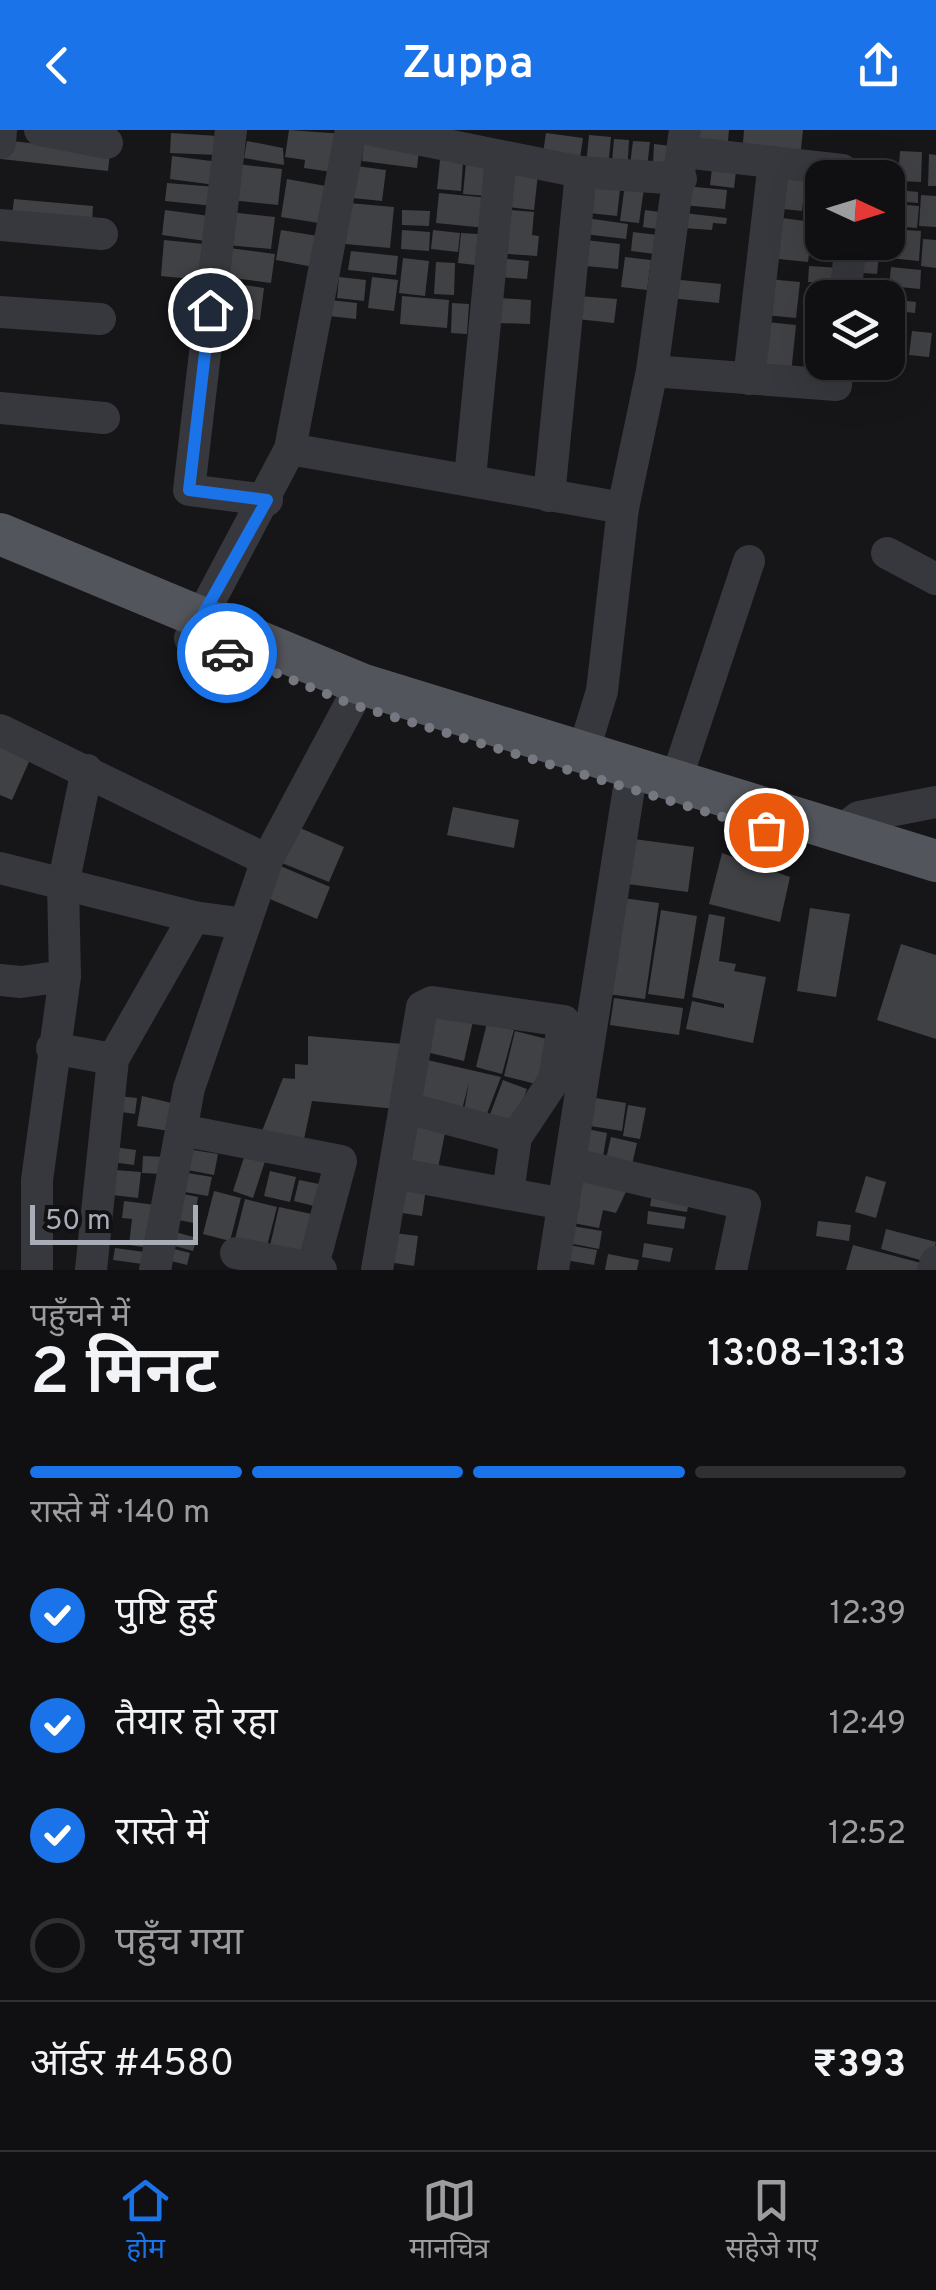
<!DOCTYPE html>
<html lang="hi">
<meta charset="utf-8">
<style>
:root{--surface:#101012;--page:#19191b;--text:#f1f3f6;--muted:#9c9d9f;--line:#303032;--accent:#1a73e8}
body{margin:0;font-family:Overpass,"Noto Sans Devanagari",sans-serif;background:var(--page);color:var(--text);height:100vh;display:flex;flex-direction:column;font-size:38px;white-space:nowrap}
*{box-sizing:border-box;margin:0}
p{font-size:32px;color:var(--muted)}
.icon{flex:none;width:55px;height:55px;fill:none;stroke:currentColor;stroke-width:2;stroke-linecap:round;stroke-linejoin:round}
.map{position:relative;height:1140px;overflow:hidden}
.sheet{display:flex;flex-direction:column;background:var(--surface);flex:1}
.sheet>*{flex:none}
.needle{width:65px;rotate:94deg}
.fabs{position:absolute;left:805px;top:30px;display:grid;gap:20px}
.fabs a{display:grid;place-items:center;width:100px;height:100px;border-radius:20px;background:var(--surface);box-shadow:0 10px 40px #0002,0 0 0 2px var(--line);font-size:50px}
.scale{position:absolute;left:30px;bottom:25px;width:168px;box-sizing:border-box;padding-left:10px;border:5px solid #a8adb8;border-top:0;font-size:28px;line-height:35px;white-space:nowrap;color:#a8adb8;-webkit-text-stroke:8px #111113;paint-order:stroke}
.pin{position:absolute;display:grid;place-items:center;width:85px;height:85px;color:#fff;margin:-42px;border:5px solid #fff;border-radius:50%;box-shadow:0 2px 10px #0007}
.courier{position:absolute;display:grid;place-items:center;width:100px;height:100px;margin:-50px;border:8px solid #1a73e8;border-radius:50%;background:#fff;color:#222;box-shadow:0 2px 12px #0007}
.headline em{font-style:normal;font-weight:600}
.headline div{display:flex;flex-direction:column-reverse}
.headline{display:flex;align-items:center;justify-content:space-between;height:170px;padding:0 30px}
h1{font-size:65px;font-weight:600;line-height:75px}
.bar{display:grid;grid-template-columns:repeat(4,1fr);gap:15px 10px;align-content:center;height:120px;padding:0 30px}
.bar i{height:12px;border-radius:8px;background:var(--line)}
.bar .current{background:var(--accent)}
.bar p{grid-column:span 4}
.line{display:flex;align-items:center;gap:25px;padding:0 30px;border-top:2px solid var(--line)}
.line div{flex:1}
ol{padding:0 30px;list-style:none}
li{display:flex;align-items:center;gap:30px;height:110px}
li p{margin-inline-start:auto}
li .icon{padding:10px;border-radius:50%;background:var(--accent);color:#fff;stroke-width:4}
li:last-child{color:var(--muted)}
li i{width:55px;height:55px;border:5px solid var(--line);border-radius:50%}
header{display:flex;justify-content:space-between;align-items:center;height:130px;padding:0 30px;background:var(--accent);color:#fff;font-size:45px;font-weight:600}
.dock{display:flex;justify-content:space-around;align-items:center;height:140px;border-top:2px solid var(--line);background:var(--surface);font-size:28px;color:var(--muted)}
.dock a{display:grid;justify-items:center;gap:5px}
.dock .current{color:var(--accent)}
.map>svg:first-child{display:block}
.building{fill:#404145}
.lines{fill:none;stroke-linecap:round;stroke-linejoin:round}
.minor{stroke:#37383d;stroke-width:32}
.major{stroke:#53555c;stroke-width:42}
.done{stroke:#757880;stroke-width:10;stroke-dasharray:0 18}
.route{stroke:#1a73e8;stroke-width:12}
</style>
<header><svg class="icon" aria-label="back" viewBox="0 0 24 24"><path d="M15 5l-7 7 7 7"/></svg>Zuppa<svg class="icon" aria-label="share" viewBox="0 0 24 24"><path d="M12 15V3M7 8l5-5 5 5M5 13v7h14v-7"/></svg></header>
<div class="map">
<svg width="936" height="1140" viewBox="0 0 936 1140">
<rect width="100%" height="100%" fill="#161618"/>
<g class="building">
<polygon points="289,0 344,4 339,43 304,38 305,30 285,27"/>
<polygon points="689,0 729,0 727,22 687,18"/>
<polygon points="744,0 803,0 800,29 742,25"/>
<polygon points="171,3 218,6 217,25 170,23"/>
<polygon points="546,3 583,8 580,28 543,23"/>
<polygon points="589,5 611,7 608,38 586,36"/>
<polygon points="614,9 629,10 627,44 611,43"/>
<polygon points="3,10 110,22 108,41 1,29"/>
<polygon points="247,11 283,18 284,35 244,28"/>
<polygon points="633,11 650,12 646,45 629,43"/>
<polygon points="364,13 419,20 417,38 362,31"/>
<polygon points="654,14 680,17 678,36 653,33"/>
<polygon points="900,21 922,22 921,52 898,51"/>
<polygon points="929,24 936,25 936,56 928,56"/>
<polygon points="172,26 219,32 215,55 170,49"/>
<polygon points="440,30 463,32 461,61 437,59"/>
<polygon points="713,31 737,33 734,58 710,55"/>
<polygon points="466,33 490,35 487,66 463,64"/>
<polygon points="236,34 282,39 278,75 231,70"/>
<polygon points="356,36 386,40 382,71 352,68"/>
<polygon points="778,39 806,41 802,81 774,78"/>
<polygon points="503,40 538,44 534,80 499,76"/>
<polygon points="820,47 822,47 822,90 815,89"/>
<polygon points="584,48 621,51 617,86 580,82"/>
<polygon points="287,49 331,57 325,94 281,87"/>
<polygon points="167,53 216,57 214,76 165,71"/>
<polygon points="625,54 644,58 639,93 620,91"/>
<polygon points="685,56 727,60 725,79 683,75"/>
<polygon points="896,60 918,62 918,73 895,71"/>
<polygon points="439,63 489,68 486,98 436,93"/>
<polygon points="921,65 936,66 936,97 919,96"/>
<polygon points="14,69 93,76 92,93 12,86"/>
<polygon points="349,73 394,77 390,118 345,114"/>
<polygon points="894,74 919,76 917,98 892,96"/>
<polygon points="501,79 534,82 532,105 539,106 537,126 495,123"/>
<polygon points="165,80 217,87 213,112 162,105"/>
<polygon points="402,80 430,81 429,96 402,95"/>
<polygon points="645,80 667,83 665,100 643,97"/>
<polygon points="230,82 275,87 271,119 227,115"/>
<polygon points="684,83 727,88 726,94 713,93 712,100 683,98"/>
<polygon points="774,87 813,92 808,132 769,128"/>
<polygon points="586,88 628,94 626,109 584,104"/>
<polygon points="891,99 921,101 919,131 889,128"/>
<polygon points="281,100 324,107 319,138 276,130"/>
<polygon points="402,100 430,102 429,121 401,119"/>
<polygon points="433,100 460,103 458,122 431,119"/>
<polygon points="633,102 665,106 663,125 631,121"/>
<polygon points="461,103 478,104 475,135 458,133"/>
<polygon points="577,109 620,114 618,139 575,135"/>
<polygon points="923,109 936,110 936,138 921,136"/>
<polygon points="164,110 214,115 210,151 161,146"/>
<polygon points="851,114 880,116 877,144 849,142"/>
<polygon points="229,118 275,124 271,153 225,147"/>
<polygon points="351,121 398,126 396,145 348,140"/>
<polygon points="625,127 651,130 647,160 621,157"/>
<polygon points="403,128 429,131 425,166 399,163"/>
<polygon points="498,128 529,131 527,149 497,147"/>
<polygon points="436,132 455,133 454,165 434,164"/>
<polygon points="809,136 841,138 840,153 808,152"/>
<polygon points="891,137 921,140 920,159 889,156"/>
<polygon points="339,147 366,150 364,171 337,168"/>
<polygon points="372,147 398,150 394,181 368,178"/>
<polygon points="671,149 721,154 719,173 669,168"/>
<polygon points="768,149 800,152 796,188 765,185"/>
<polygon points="852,149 886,153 884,168 850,164"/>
<polygon points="217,151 264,158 260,190 212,183"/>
<polygon points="810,159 841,162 841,168 822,168 822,177 808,175"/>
<polygon points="402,166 449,170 447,198 400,194"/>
<polygon points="579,166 617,169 614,193 577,189"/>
<polygon points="500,168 531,170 530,194 498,193"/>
<polygon points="889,169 916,172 915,183 888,180"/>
<polygon points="330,170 357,173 356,189 329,186"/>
<polygon points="452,173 469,174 467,204 451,203"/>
<polygon points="757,191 796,195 791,244 752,240"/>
<polygon points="890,193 906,195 903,224 888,222"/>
<polygon points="912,201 932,203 929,227 909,225"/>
<polygon points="0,608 33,623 12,670 0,665"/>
<polygon points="453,677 519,690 514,718 447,705"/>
<polygon points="291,694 344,717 329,752 272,729"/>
<polygon points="626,708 694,717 688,762 620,753"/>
<polygon points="722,723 790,747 780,792 709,774"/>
<polygon points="271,732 330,757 317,789 258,764"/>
<polygon points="623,768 659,773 645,869 608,864"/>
<polygon points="810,778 850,784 836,867 797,861"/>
<polygon points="661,780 697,786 684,869 648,864"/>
<polygon points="709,784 725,787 719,831 736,834 734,841 766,847 753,913 686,899 692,871 724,878 724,874 692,867"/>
<polygon points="901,814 936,825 936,909 877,890"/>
<polygon points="614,868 683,878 679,905 610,895"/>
<polygon points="431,877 474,887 464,931 422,921"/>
<polygon points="487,893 514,900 502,944 476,937"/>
<polygon points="515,901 559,912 548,957 504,946"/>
<polygon points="308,906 403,914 397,979 312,971 302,1019 258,1011 283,948 295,949 295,934 308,935"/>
<polygon points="423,929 501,947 483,994 463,986 469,952 460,988 413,976"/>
<polygon points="503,950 527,959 510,1004 486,995"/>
<polygon points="117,966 137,968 135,984 115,981"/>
<polygon points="142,966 180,975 176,1002 137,996"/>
<polygon points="589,967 626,973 622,1001 584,995"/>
<polygon points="628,975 646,978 640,1009 623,1006"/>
<polygon points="408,983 447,993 438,1038 400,1031"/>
<polygon points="582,998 607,1003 603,1026 578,1022"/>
<polygon points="611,1007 637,1013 631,1039 605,1033"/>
<polygon points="248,1015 268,1022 253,1068 233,1061"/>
<polygon points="113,1017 136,1020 134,1035 111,1032"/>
<polygon points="181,1018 218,1024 214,1045 177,1038"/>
<polygon points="143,1026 165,1027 164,1044 142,1043"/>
<polygon points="115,1040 141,1042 138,1068 113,1065"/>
<polygon points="176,1041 212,1047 208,1066 173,1060"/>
<polygon points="270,1041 296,1047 290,1072 264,1066"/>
<polygon points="585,1041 631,1051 616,1083 603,1080 599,1098 568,1092"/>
<polygon points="395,1046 427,1051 422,1086 389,1081"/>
<polygon points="866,1046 886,1052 876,1088 855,1082"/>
<polygon points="299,1050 319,1054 314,1076 294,1071"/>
<polygon points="653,1059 690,1065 687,1082 650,1076"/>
<polygon points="214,1061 241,1068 230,1111 203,1104"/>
<polygon points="173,1062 198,1067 194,1093 168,1088"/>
<polygon points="245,1069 277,1077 266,1120 234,1113"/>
<polygon points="124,1071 164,1076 156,1119 129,1115 132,1089 122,1088"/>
<polygon points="279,1077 316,1085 307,1129 269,1120"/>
<polygon points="648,1081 686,1087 684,1099 647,1094"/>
<polygon points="818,1091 851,1095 849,1111 816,1106"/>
<polygon points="566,1095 602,1101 599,1119 563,1112"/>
<polygon points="886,1099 936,1112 931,1133 881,1119"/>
<polygon points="168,1100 197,1108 193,1121 164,1113"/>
<polygon points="386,1102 418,1106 414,1136 382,1131"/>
<polygon points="644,1113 673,1118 670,1132 642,1127"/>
<polygon points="563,1114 597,1120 594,1135 560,1129"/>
<polygon points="853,1115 921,1133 919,1140 846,1140"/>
<polygon points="166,1117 190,1123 187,1135 163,1129"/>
<polygon points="115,1118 152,1123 150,1135 113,1130"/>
<polygon points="608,1124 639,1130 637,1140 605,1140"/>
</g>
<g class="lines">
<g class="minor">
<polyline points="40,0 107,13"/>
<polyline points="231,0 189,360 267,370"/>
<polyline points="372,0 581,42 681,49"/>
<polyline points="0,13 1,0"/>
<polyline points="684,22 842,40 849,48"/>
<polyline points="0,95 102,104"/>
<polyline points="845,168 851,112"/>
<polyline points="0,182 100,189"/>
<polyline points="652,241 836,255 838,232"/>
<polyline points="749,249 774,32"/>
<polyline points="0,278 104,288"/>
<polyline points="290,319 623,378"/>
<polyline points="470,348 501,27"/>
<polyline points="549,366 581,42"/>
<polyline points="887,423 936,449"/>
<polyline points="190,508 290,319 351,0"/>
<polyline points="0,600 267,730"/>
<polyline points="583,623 602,561 623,378 652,241 685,0"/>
<polyline points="676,650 749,431"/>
<polyline points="841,701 859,687 936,672"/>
<polyline points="0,738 194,787 245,794"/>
<polyline points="0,850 21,852 65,846"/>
<polyline points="52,918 113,929"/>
<polyline points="407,978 516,1007"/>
<polyline points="181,1000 341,1031 312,1139"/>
<polyline points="570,1033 745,1074 731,1140"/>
<polyline points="394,1043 564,1074"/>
<polyline points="236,1123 321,1140"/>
<polyline points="37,1140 37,1050 65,846 63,755 87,640"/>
<polyline points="91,1140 113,929 194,787"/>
<polyline points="155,1140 189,958 267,730 361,554"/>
<polyline points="377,1140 422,877 432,872 564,891 554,950 516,1007 508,1062"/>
<polyline points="553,1140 629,658 636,639"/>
<polyline points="933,1140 936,1132"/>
</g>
<polyline class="major" points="0,404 361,554 936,731"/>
</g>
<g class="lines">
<polyline class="done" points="227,523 351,574 766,700"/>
<polyline class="route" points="210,180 189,360 267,370 190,508 227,523"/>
</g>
</svg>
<div class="fabs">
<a><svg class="needle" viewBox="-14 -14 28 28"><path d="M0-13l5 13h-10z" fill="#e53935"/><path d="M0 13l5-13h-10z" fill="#9c9d9f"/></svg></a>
<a><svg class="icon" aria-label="layers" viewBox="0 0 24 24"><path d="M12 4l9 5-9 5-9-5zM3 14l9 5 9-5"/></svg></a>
</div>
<div class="scale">50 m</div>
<div class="pin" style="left:766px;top:700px;background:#ea580c"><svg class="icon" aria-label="bag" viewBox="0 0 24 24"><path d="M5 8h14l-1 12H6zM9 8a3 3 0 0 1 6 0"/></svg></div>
<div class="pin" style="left:210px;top:180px;background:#1f2937"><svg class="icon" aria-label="home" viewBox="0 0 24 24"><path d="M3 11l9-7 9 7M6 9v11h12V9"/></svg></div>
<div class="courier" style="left:227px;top:523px"><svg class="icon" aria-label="car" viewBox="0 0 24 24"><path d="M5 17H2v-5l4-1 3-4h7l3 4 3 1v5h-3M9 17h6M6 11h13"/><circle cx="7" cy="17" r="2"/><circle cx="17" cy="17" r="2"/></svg></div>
</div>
<section class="sheet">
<div class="headline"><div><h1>2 मिनट</h1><p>पहुँचने में</p></div><em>13:08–13:13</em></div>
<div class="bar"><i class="current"></i><i class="current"></i><i class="current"></i><i></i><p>रास्ते में · 140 m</p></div>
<ol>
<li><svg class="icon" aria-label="check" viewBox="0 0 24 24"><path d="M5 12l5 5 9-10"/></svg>पुष्टि हुई<p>12:39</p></li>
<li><svg class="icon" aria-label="check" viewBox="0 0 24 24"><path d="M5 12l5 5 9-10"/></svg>तैयार हो रहा<p>12:49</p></li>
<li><svg class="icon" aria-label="check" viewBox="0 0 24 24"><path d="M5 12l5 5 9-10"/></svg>रास्ते में<p>12:52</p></li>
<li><i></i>पहुँच गया</li>
</ol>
<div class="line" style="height:130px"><div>ऑर्डर #4580</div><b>₹393</b></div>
</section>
<nav class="dock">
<a class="current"><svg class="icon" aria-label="home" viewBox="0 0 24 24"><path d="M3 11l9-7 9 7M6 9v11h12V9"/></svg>होम</a>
<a><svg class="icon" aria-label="map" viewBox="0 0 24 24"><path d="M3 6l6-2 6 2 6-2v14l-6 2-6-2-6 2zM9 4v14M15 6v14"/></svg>मानचित्र</a>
<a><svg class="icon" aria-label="saved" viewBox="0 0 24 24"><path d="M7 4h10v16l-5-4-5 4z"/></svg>सहेजे गए</a>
</nav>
